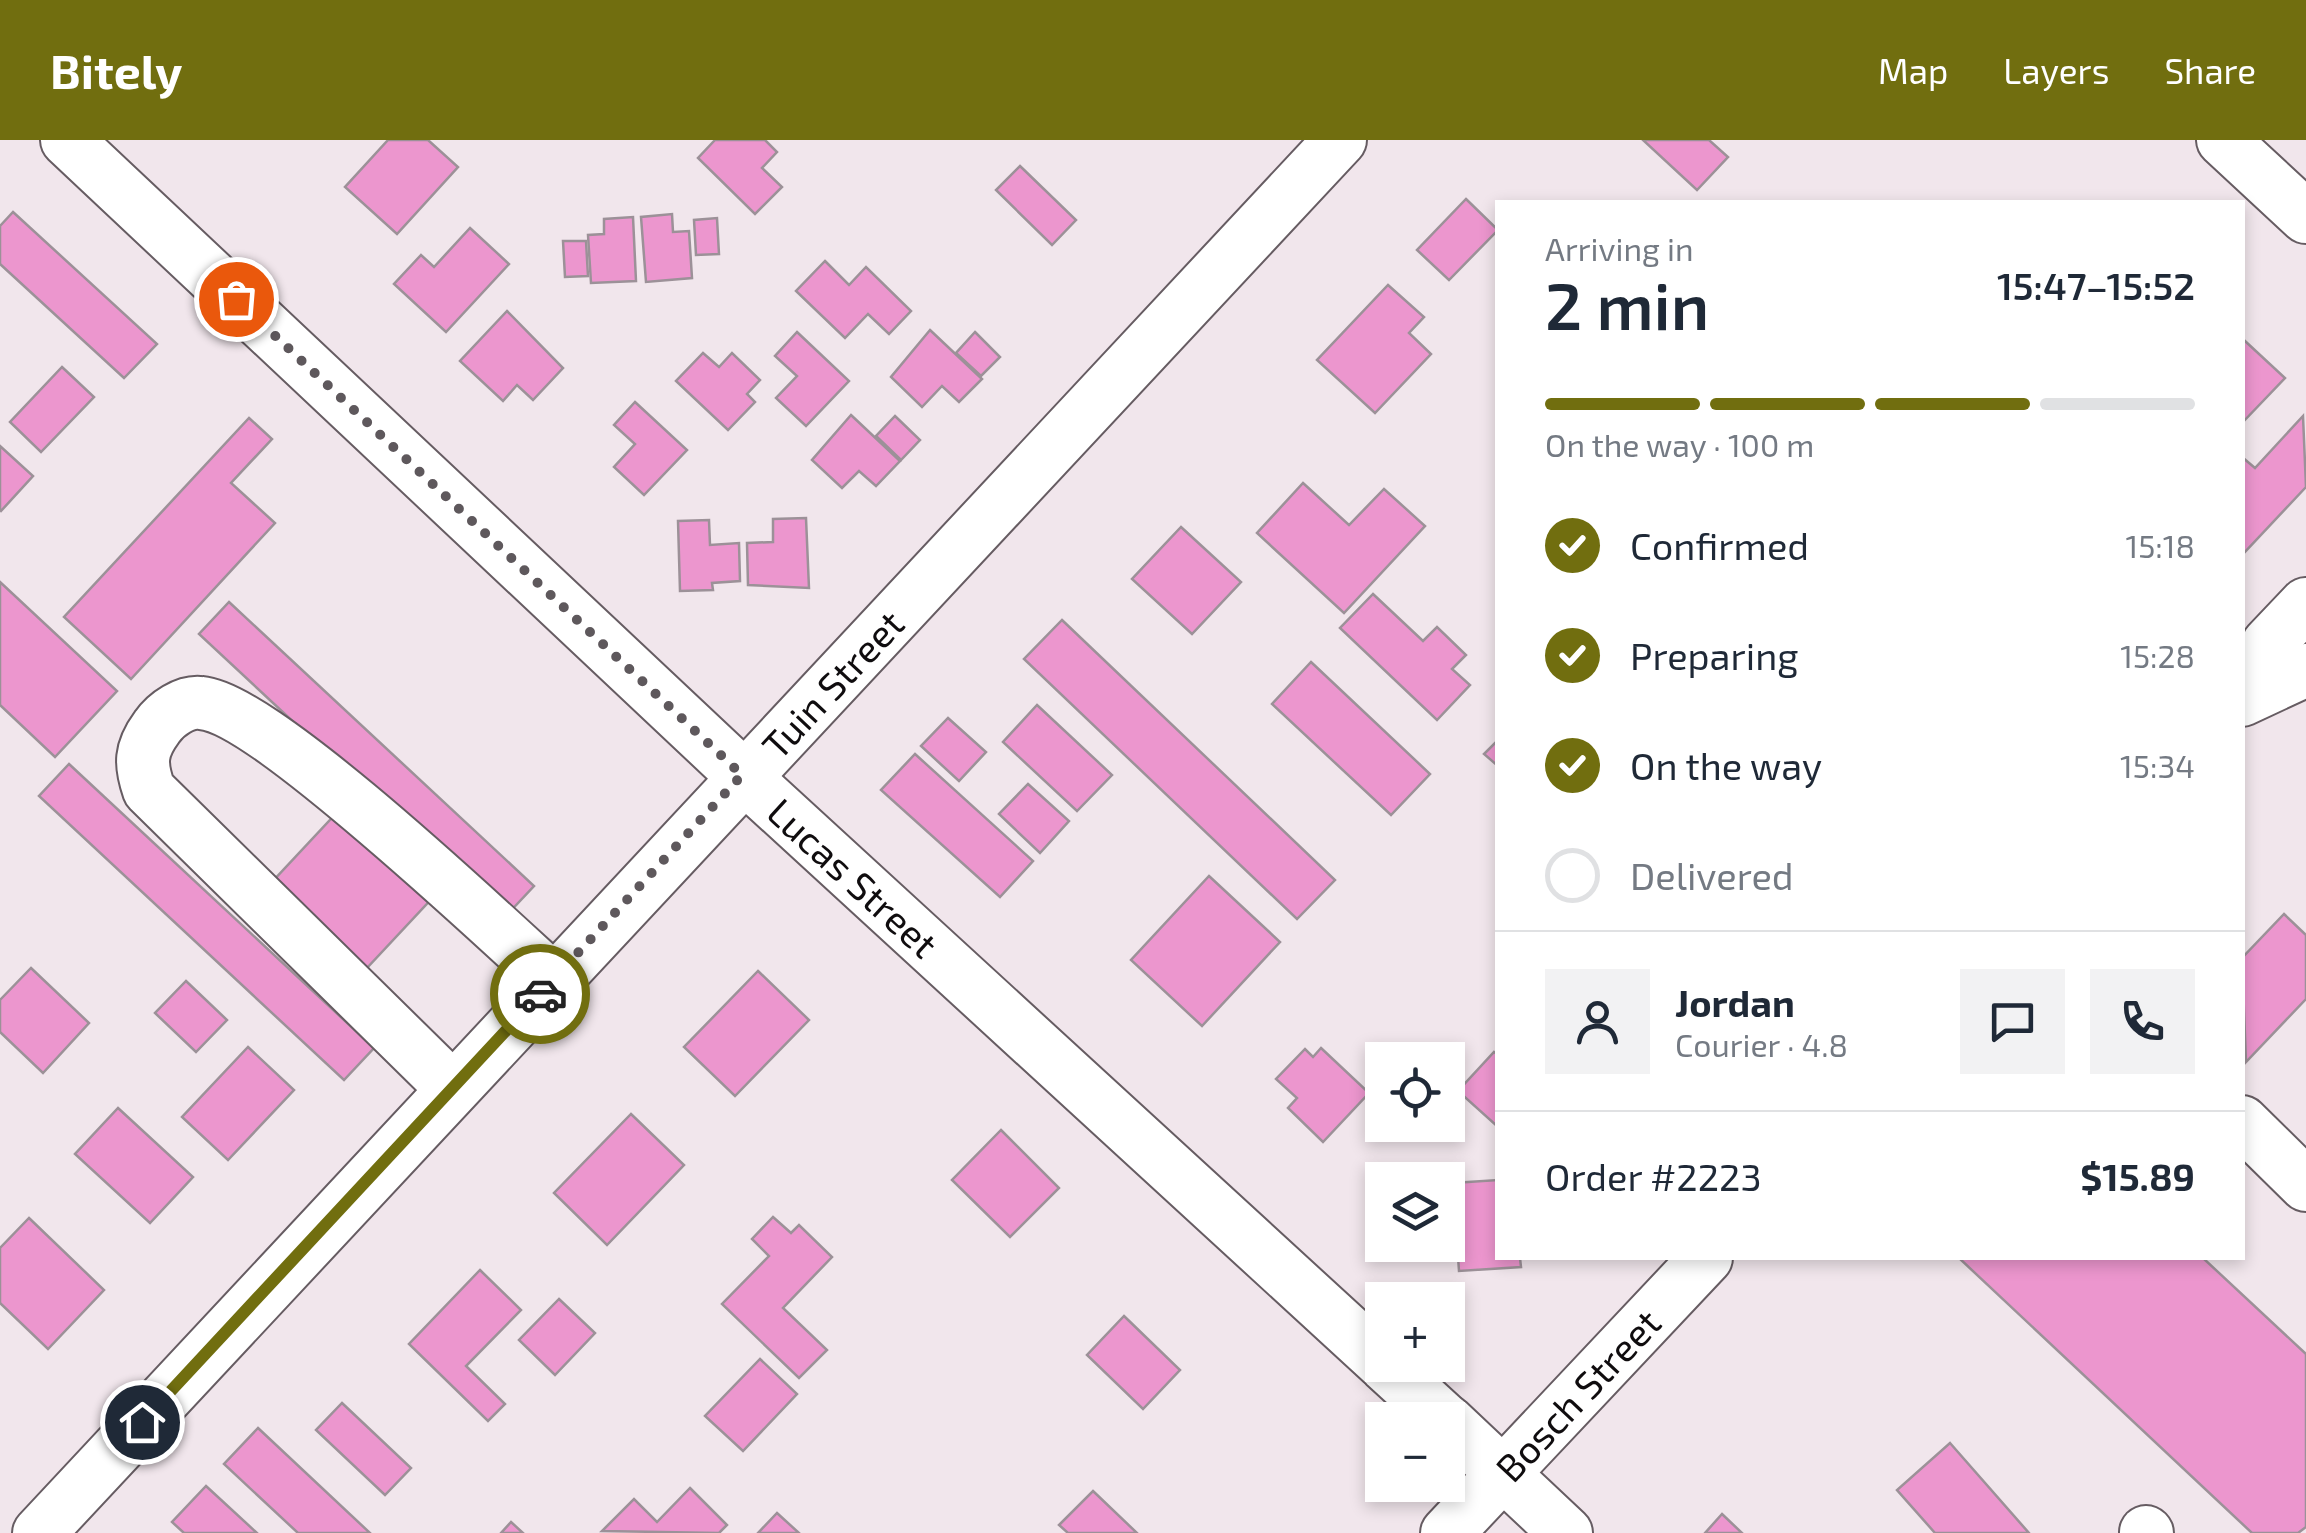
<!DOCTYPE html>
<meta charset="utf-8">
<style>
:root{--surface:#fff;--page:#f2f2f3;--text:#1f2937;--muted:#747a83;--line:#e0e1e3;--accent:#716e0f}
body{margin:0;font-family:"Exo 2",sans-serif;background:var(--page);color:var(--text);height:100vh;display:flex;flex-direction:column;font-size:38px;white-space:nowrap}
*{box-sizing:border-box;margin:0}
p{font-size:32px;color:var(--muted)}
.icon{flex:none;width:55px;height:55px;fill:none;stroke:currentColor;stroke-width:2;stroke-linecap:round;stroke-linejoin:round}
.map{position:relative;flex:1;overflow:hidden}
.side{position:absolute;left:1495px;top:60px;width:750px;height:1060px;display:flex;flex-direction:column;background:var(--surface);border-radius:0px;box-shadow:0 5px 15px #0003}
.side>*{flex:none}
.tools{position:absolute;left:1365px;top:902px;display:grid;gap:20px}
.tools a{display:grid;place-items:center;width:100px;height:100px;border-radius:0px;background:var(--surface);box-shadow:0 5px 15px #0003;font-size:50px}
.pin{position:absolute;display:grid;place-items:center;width:85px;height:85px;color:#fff;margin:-42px;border:5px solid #fff;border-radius:50%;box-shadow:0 2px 10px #0007}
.courier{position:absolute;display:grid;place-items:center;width:100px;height:100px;margin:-50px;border:8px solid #716e0f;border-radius:50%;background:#fff;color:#222;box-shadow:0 2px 12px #0007}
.head em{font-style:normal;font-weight:600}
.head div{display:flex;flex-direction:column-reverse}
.head{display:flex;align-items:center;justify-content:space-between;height:170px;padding:0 50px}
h1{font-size:65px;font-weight:600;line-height:75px}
.bar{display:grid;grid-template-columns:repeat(4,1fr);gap:15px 10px;align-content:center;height:120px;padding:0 50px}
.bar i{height:12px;border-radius:8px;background:var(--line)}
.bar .current{background:var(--accent)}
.bar p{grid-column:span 4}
.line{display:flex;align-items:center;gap:25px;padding:0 50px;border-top:2px solid var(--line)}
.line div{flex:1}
.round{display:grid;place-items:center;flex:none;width:105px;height:105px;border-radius:0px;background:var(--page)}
ol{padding:0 50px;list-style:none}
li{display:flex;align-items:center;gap:30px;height:110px}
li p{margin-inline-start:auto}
li .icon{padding:10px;border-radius:50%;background:var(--accent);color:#fff;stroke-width:4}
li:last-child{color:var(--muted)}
li i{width:55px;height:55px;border:5px solid var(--line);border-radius:50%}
header{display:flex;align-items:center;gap:60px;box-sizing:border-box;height:140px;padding:0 50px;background:var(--accent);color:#fff}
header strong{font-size:48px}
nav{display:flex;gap:55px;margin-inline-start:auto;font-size:35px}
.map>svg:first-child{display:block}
.building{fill:#ec96ce;stroke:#9c9198;stroke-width:2.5}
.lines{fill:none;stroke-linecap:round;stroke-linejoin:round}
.minor-casing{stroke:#665c62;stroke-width:56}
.minor{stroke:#fff;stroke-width:52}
.done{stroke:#5e585c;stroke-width:10;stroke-dasharray:0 18}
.route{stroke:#716e0f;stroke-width:12}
.labels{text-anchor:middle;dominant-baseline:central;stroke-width:10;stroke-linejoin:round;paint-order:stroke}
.street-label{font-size:38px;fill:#0f0c0e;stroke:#fef3fa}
</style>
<header>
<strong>Bitely</strong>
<nav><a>Map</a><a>Layers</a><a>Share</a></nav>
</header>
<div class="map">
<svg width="2306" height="1393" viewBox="0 0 2306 1393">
<rect width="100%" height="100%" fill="#f1e6ec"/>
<g class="building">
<polygon points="388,0 428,0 458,27 397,94 345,47"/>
<polygon points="715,0 765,0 777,12 762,28 782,47 755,74 698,18"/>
<polygon points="1643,0 1709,0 1728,17 1697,50"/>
<polygon points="1020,26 1076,80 1052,105 996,50"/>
<polygon points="1466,59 1498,90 1449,140 1417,110"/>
<polygon points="13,72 157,204 124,238 0,124 0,86"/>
<polygon points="672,74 673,92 689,91 692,138 646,142 641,77"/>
<polygon points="633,77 636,141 591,143 588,95 604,94 604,79"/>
<polygon points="717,78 719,114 696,115 694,80"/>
<polygon points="470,88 509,124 446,192 394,144 421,115 434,127"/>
<polygon points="563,101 586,101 588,136 565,137"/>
<polygon points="825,121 849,145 866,127 911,171 889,194 868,174 845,198 796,151"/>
<polygon points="1388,145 1424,177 1409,193 1431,214 1375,273 1317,220"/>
<polygon points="507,171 563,228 533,260 517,245 503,261 460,221"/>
<polygon points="930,190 982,239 959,262 942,246 922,267 891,237"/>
<polygon points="797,192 849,241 806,286 776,258 797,236 775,216"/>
<polygon points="975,192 1000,217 981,236 956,213"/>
<polygon points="2245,201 2285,238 2242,283 2242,204"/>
<polygon points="703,213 719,227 732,213 760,240 747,254 755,262 728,290 676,241"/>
<polygon points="62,227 94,257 41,312 10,282"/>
<polygon points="635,262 687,310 644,355 614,327 635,304 614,285"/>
<polygon points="851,275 900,321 876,346 859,331 842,348 812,320"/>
<polygon points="895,276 920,300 901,320 876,296"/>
<polygon points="2303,276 2306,347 2242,415 2242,317 2255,328"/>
<polygon points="249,278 272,299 231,343 275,383 131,539 64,477"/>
<polygon points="0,306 33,336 1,371 0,370"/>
<polygon points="1303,343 1349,385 1384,349 1425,386 1344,473 1257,393"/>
<polygon points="806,378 809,448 748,445 747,403 773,402 773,379"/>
<polygon points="709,380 710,405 739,403 740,441 712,443 713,450 680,451 678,381"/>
<polygon points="1181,387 1241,442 1192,494 1132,439"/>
<polygon points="0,442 117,551 55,617 0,565"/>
<polygon points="1373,454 1423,501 1437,487 1466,515 1452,529 1470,545 1437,580 1340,488"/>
<polygon points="229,462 534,746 504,778 199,494"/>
<polygon points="1062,480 1335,740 1297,779 1024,519"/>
<polygon points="1311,522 1430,634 1391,675 1272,564"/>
<polygon points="1037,565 1112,635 1077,671 1003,602"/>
<polygon points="948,578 986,612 959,641 921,606"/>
<polygon points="1498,600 1498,626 1484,614"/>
<polygon points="915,614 1033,721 1000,757 881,650"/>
<polygon points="69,624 374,908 344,940 39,656"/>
<polygon points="1028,644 1069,681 1040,713 999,674"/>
<polygon points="343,666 437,753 366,829 272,742"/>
<polygon points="1209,736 1280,802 1202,886 1131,820"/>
<polygon points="2284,774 2306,795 2306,859 2246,922 2242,818"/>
<polygon points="31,828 89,883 43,933 0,892 0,860"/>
<polygon points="758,831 809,880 735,956 684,907"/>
<polygon points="186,841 227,880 196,912 155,873"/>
<polygon points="248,907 294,950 228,1020 182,977"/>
<polygon points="1321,908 1369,953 1323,1002 1288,968 1297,958 1276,939 1305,909 1313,917"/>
<polygon points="1494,912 1498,915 1498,987 1458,951"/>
<polygon points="118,968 193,1037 150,1083 75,1014"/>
<polygon points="631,974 684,1025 607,1105 554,1053"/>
<polygon points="1001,990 1059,1048 1010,1097 952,1040"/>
<polygon points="1498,1040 1498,1118 1520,1118 1521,1127 1459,1131 1453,1043"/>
<polygon points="773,1077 791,1093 799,1085 832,1117 783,1168 827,1210 799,1238 722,1164 769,1116 752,1099"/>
<polygon points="29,1078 104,1150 48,1209 0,1163 0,1108"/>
<polygon points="1959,1118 2203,1118 2306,1214 2306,1387 2298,1393 2252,1393"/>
<polygon points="480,1130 521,1170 466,1226 505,1264 488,1281 409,1204"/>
<polygon points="559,1159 595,1193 555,1235 519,1200"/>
<polygon points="1124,1176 1180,1230 1143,1269 1087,1215"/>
<polygon points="760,1219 797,1254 743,1311 705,1276"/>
<polygon points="342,1263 411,1328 385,1355 316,1290"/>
<polygon points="258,1288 370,1393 298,1393 224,1324"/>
<polygon points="1950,1303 2029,1393 1935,1393 1897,1350"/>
<polygon points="206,1346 257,1393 184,1393 172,1382"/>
<polygon points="690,1348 727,1385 719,1393 602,1391 634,1359 657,1382"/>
<polygon points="1093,1351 1137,1393 1068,1393 1059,1385"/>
<polygon points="777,1373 799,1393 758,1393"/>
<polygon points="1722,1374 1742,1393 1705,1393"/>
<polygon points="511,1382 523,1393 501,1393"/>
</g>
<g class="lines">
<g class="minor-casing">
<g id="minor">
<path id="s1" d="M 67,0 L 742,635 L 1382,1222"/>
<polyline points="2223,0 2306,77"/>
<polyline points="2249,554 2268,504 2306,464"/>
<polyline points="2242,560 2306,530"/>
<path d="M 452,948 L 149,650 C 140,624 140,610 157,587 C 166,574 185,561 201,563 C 264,568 496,788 553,840"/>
<polyline points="2242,982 2306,1045"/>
<polyline points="1385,1225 1445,1280"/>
<polyline points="1448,1282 1566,1393"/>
<polyline points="2146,1392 2147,1393"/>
<path id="s2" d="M 39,1393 L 1340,0"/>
<path id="s3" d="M 1447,1393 L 1706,1118"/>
</g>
</g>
<use href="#minor" class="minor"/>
</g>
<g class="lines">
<polyline class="done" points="236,159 742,635 540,854"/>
<polyline class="route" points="142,1282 540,854"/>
</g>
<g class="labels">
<g class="street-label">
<text stroke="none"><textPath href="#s2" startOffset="1162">Tuin Street</textPath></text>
<text stroke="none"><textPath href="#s1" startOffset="1078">Lucas Street</textPath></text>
<text stroke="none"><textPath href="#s3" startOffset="190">Bosch Street</textPath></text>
</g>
</g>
</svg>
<div class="tools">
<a><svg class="icon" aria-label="locate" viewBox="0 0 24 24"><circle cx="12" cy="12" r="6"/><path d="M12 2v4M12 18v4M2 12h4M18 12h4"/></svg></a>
<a><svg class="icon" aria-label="layers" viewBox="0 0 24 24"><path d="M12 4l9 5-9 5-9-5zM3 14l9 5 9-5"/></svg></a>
<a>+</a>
<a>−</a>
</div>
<div class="pin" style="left:236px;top:159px;background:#ea580c"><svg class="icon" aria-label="bag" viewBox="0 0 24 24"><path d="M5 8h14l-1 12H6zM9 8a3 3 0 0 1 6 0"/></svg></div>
<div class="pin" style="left:142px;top:1282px;background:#1f2937"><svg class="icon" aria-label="home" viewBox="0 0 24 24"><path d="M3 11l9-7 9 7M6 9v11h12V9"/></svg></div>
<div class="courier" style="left:540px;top:854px"><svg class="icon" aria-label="car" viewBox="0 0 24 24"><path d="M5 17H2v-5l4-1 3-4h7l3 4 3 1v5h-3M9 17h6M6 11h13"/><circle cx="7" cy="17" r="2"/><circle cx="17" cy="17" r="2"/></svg></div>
<section class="side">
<div class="head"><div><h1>2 min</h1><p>Arriving in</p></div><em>15:47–15:52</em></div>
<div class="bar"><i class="current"></i><i class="current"></i><i class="current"></i><i></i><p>On the way · 100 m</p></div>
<ol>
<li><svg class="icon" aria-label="check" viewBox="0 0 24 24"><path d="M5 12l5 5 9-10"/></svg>Confirmed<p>15:18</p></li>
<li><svg class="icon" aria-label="check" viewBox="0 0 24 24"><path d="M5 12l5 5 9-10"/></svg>Preparing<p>15:28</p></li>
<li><svg class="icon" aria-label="check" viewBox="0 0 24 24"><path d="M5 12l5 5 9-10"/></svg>On the way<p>15:34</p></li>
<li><i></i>Delivered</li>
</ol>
<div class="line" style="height:180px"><a class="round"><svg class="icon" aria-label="person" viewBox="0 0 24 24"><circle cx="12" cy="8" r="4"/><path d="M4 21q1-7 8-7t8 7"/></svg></a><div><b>Jordan</b><p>Courier · 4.8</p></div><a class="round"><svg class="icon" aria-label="chat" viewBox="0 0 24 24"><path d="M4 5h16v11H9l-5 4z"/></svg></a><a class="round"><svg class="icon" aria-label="phone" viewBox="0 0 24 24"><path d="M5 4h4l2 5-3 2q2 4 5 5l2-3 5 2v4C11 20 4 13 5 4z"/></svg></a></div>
<div class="line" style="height:130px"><div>Order #2223</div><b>$15.89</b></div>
</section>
</div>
